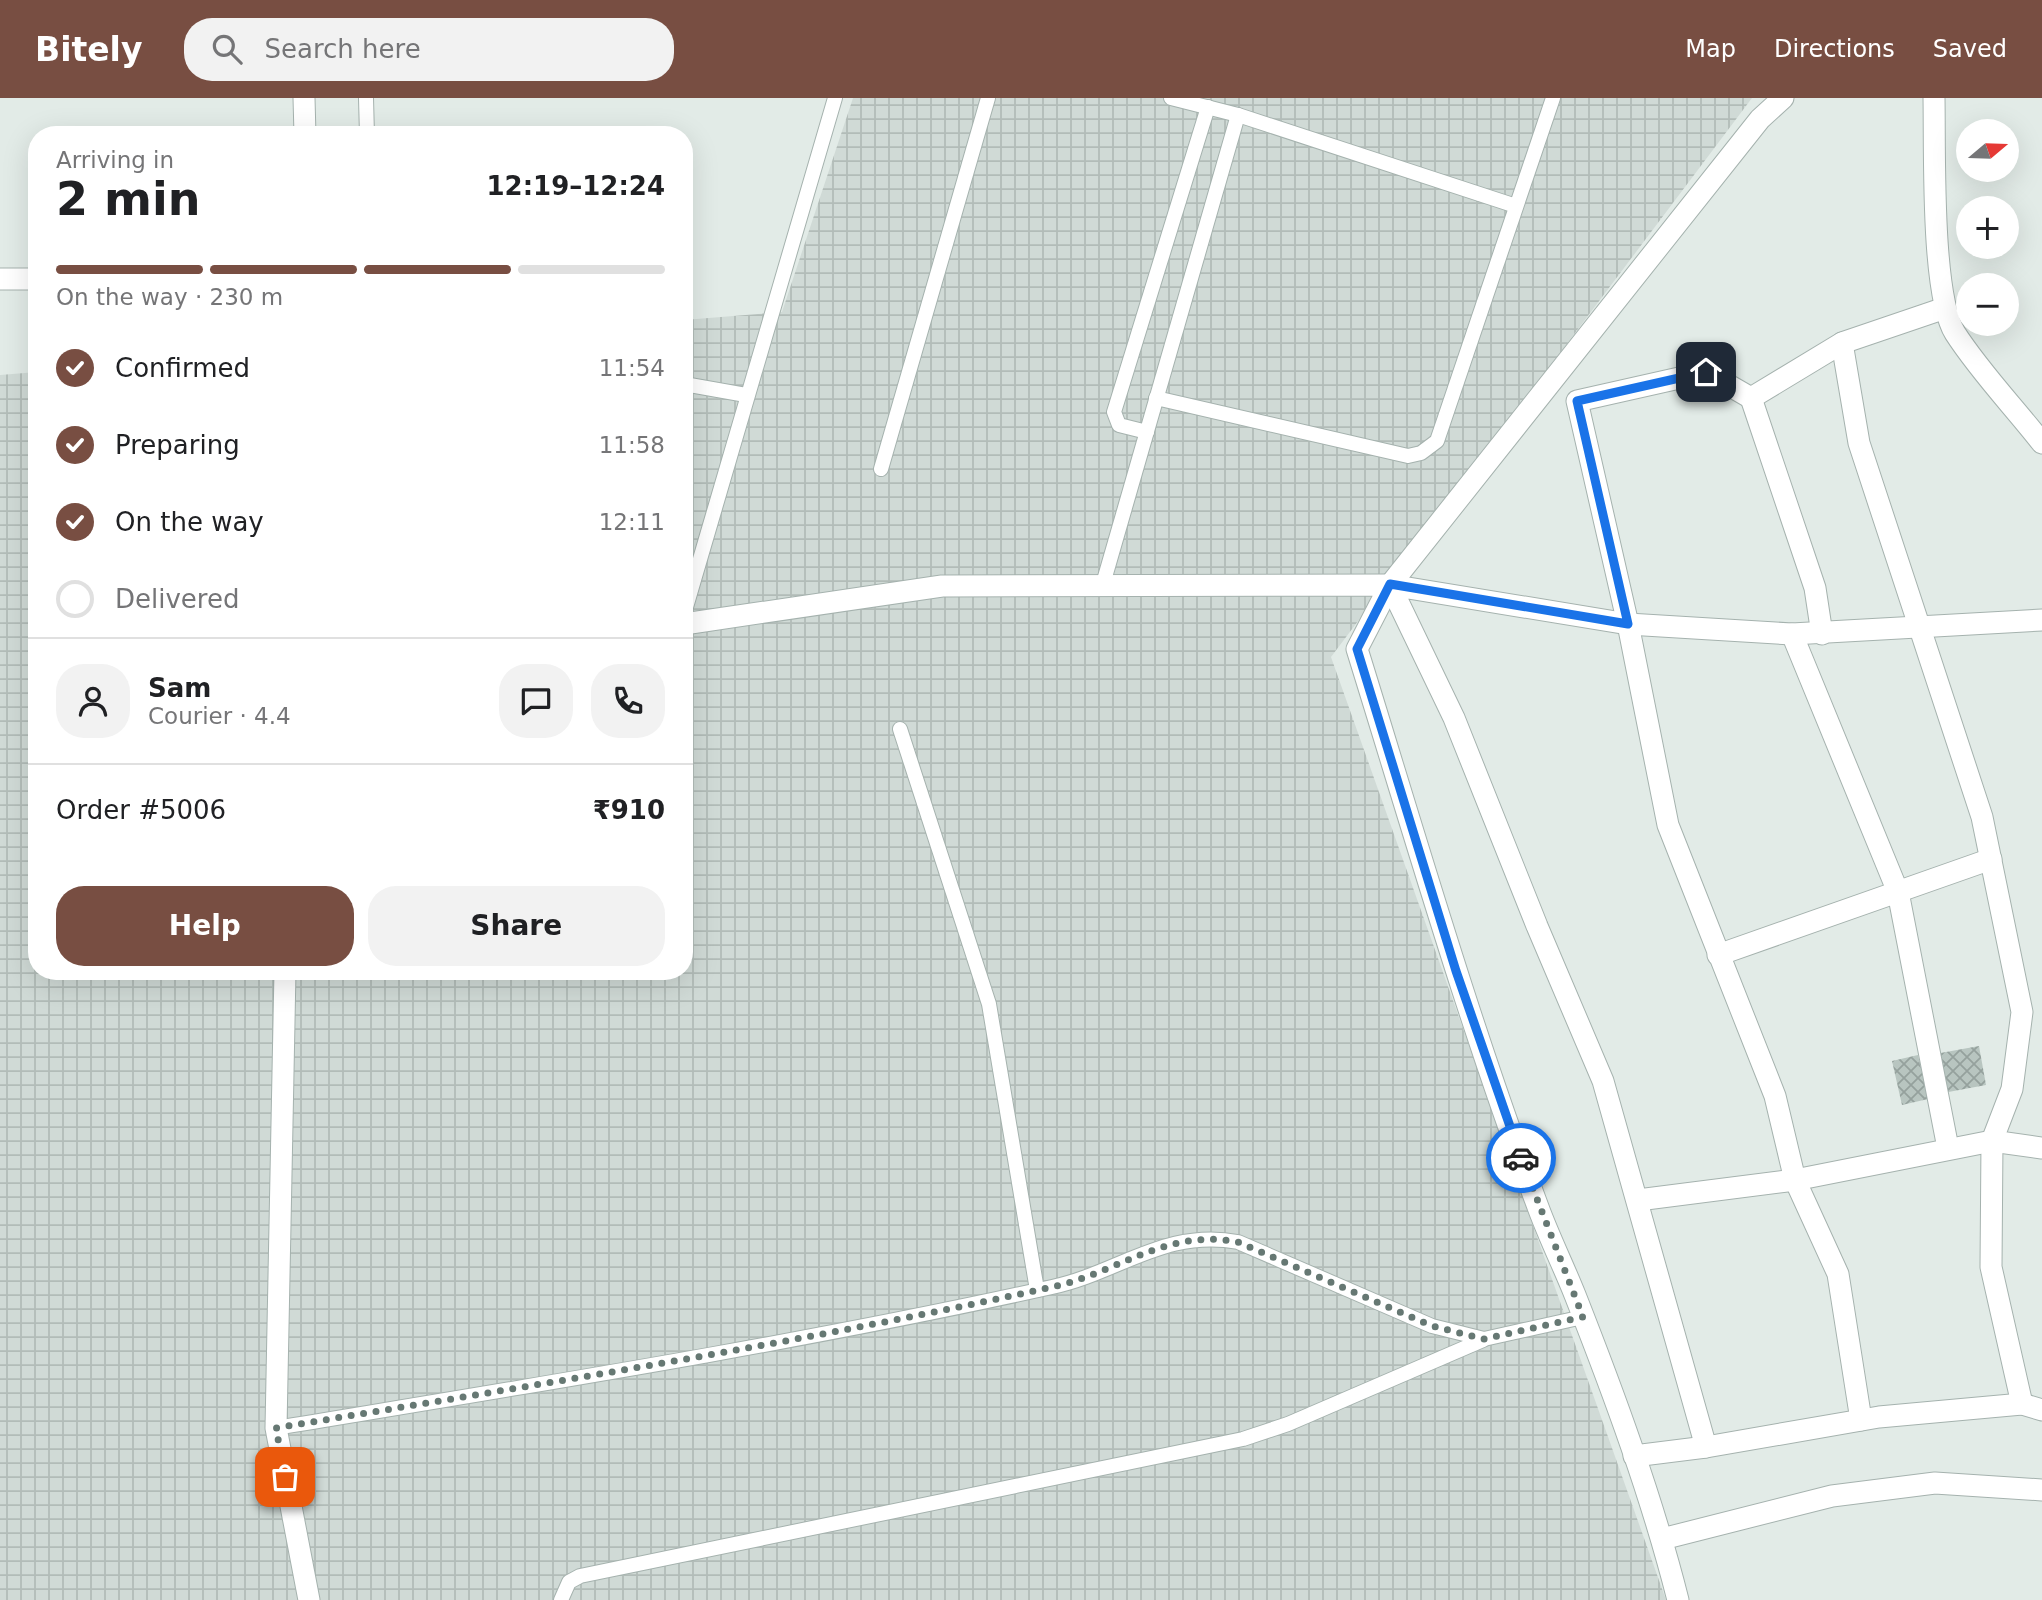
<!DOCTYPE html>
<meta charset="utf-8">
<style>
:root{--surface:#fff;--page:#f2f2f2;--text:#202124;--muted:#757577;--line:#e0e0e0;--accent:#784e42}
body{margin:0;font-family:"DejaVu Sans",sans-serif;background:var(--page);color:var(--text);height:100vh;display:flex;flex-direction:column;font-size:26px;white-space:nowrap}
*{box-sizing:border-box;margin:0}
p{font-size:23px;color:var(--muted)}
.icon{flex:none;width:38px;height:38px;fill:none;stroke:currentColor;stroke-width:2;stroke-linecap:round;stroke-linejoin:round}
.map{position:relative;flex:1;overflow:hidden}
.side{position:absolute;left:28px;top:28px;width:665px;height:854px;display:flex;flex-direction:column;background:var(--surface);border-radius:28px;box-shadow:0 7px 28px #0002}
.side>*{flex:none}
.needle{width:46px;rotate:71deg}
.buttons{position:absolute;left:1956px;top:21px;display:grid;gap:14px}
.buttons a{display:grid;place-items:center;width:63px;height:63px;border-radius:50%;background:var(--surface);box-shadow:0 7px 28px #0002;font-size:35px}
.pin{position:absolute;display:grid;place-items:center;width:60px;height:60px;color:#fff;margin:-30px;border-radius:14px;box-shadow:0 4px 10px #0006}
.courier{position:absolute;display:grid;place-items:center;width:70px;height:70px;margin:-35px;border:5px solid #1a73e8;border-radius:50%;background:#fff;color:#222;box-shadow:0 2px 9px #0007}
.head em{font-style:normal;font-weight:700}
.head div{display:flex;flex-direction:column-reverse}
.head{display:flex;align-items:center;justify-content:space-between;height:119px;padding:0 28px}
h1{font-size:46px;font-weight:700;line-height:52px}
.bar{display:grid;grid-template-columns:repeat(4,1fr);gap:10px 7px;align-content:center;height:84px;padding:0 28px}
.bar i{height:9px;border-radius:5px;background:var(--line)}
.bar .on{background:var(--accent)}
.bar p{grid-column:span 4}
.line{display:flex;align-items:center;gap:18px;padding:0 28px;border-top:2px solid var(--line)}
.line div{flex:1}
.round{display:grid;place-items:center;flex:none;width:74px;height:74px;border-radius:28px;background:var(--page)}
ol{padding:0 28px;list-style:none}
li{display:flex;align-items:center;gap:21px;height:77px}
li p{margin-inline-start:auto}
li .icon{padding:7px;border-radius:50%;background:var(--accent);color:#fff;stroke-width:4}
li:last-child{color:var(--muted)}
li i{width:38px;height:38px;border:4px solid var(--line);border-radius:50%}
.cta{display:flex;gap:14px;margin-top:auto;padding:14px 28px}
.cta a{flex:1;height:80px;border-radius:28px;background:var(--accent);color:#fff;font-size:28px;font-weight:700;line-height:80px;text-align:center}
.cta a+a{background:var(--page);color:var(--text)}
header{display:flex;align-items:center;gap:42px;box-sizing:border-box;height:98px;padding:0 35px;background:var(--accent);color:#fff}
header strong{font-size:33px}
nav{display:flex;gap:38px;margin-inline-start:auto;font-size:24px}
.search{width:490px;height:63px;background:var(--page);display:flex;align-items:center;gap:18px;box-sizing:border-box;padding:0 24px;border-radius:28px;color:var(--muted);font-size:26px}
.map>svg:first-child{display:block}
.industrial{fill:url(#industrial-grid)}
.building{fill:url(#building-cross-hatch)}
.lines{fill:none;stroke-linecap:round;stroke-linejoin:round}
.lane-casing{stroke:#a5b2ae;stroke-width:16}
.street-casing{stroke:#a5b2ae;stroke-width:23}
.lane{stroke:#fff;stroke-width:14}
.street{stroke:#fff;stroke-width:21}
.done{stroke:#667873;stroke-width:7;stroke-dasharray:0 12.6}
.route{stroke:#1a73e8;stroke-width:9}
</style>
<header>
<strong>Bitely</strong>
<div class="search"><svg class="icon" aria-label="search" viewBox="0 0 24 24"><circle cx="10" cy="10" r="6"/><path d="M15 15l6 6"/></svg>Search here</div>
<nav><a>Map</a><a>Directions</a><a>Saved</a></nav>
</header>
<div class="map">
<svg width="2042" height="1502" viewBox="0 0 2042 1502">
<defs>
<pattern id="industrial-grid" width="8" height="8" patternUnits="userSpaceOnUse" patternTransform="scale(1.75)"><rect width="8" height="8" fill="#d0dad6"/><path d="M0 4h8M4 0v8" fill="none" stroke="#b2bcb8"/></pattern>
<pattern id="building-cross-hatch" width="8" height="8" patternUnits="userSpaceOnUse" patternTransform="scale(1.75)"><rect width="8" height="8" fill="#b8c5c0"/><path d="M0 0l8 8M0 8l8-8" fill="none" stroke="#95a19d"/></pattern>
</defs>
<rect width="100%" height="100%" fill="#e2ebe7"/>
<polygon class="industrial" points="853,0 1752,0 1331,559 1666,1502 0,1502 0,277 37,274 37,873 684,873 684,222 782,214"/>
<g class="building">
<polygon points="1979,948 1986,987 1943,995 1935,956"/>
<polygon points="1918,957 1928,1001 1902,1007 1892,963"/>
</g>
<g class="lines">
<g class="lane-casing">
<g id="lane">
<polyline points="366,0 367,37"/>
<polyline points="1171,0 1238,17 1516,108"/>
<polyline points="684,286 746,297"/>
<polyline points="1156,300 1408,358 1421,355 1437,343 1553,0"/>
<polyline points="1147,334 1119,327 1114,314 1208,9"/>
<polyline points="881,371 988,0"/>
<polyline points="1103,486 1238,17"/>
<polyline points="684,516 835,0"/>
<polyline points="900,631 989,906 1037,1192"/>
<path d="M 276,1330 C 535,1287 795,1246 1052,1189 C 1118,1175 1166,1130 1238,1144 L 1432,1228 L 1484,1241 L 1583,1219"/>
<polyline points="561,1502 569,1484 580,1478 1243,1341 1288,1326 1483,1242"/>
</g>
</g>
<g class="street-casing">
<g id="street">
<polyline points="304,0 305,37"/>
<path d="M 1934,0 C 1935,50 1931,197 1955,235 C 1980,274 2014,309 2042,345"/>
<polyline points="0,181 37,181"/>
<polyline points="1842,245 1859,345 1982,719 2022,914 2012,991 1992,1043 1991,1169 2022,1306"/>
<polyline points="1751,300 1815,490 1822,536"/>
<polyline points="1390,487 1760,21 1783,0"/>
<path d="M 684,526 L 942,488 L 1390,487 L 1357,551 C 1415,738 1469,926 1538,1109 C 1549,1139 1563,1167 1575,1197 C 1614,1296 1652,1399 1678,1502"/>
<polyline points="1792,536 1898,794 1948,1050"/>
<polyline points="1718,857 1991,761"/>
<polyline points="285,873 276,1330 309,1502"/>
<polyline points="1638,1102 1795,1082 1992,1043 2042,1050"/>
<polyline points="1861,1322 1838,1176 1795,1082 1775,998 1668,727 1628,526 1577,303 1706,274 1751,300 1842,245 1945,210"/>
<polyline points="1706,1349 1603,983 1537,828 1454,620 1390,487 1628,526 1792,536 2042,522"/>
<polyline points="1634,1358 1706,1349 1879,1319 2022,1306 2042,1312"/>
<polyline points="1662,1441 1832,1398 1935,1385 2042,1392"/>
</g>
</g>
<use href="#lane" class="lane"/>
<use href="#street" class="street"/>
</g>
<g class="lines">
<path class="done" d="M 285,1379 L 276,1330 C 535,1287 795,1246 1052,1189 C 1118,1175 1166,1130 1238,1144 L 1432,1228 L 1484,1241 L 1583,1219 L 1521,1060"/>
<polyline class="route" points="1521,1060 1456,873 1357,551 1390,486 1628,526 1577,303 1706,274"/>
</g>
</svg>
<div class="buttons">
<a><svg class="needle" viewBox="-14 -14 28 28"><path d="M0-13l5 13h-10z" fill="#e53935"/><path d="M0 13l5-13h-10z" fill="#757577"/></svg></a>
<a>+</a>
<a>−</a>
</div>
<div class="pin" style="left:285px;top:1379px;background:#ea580c"><svg class="icon" aria-label="bag" viewBox="0 0 24 24"><path d="M5 8h14l-1 12H6zM9 8a3 3 0 0 1 6 0"/></svg></div>
<div class="pin" style="left:1706px;top:274px;background:#1f2937"><svg class="icon" aria-label="home" viewBox="0 0 24 24"><path d="M3 11l9-7 9 7M6 9v11h12V9"/></svg></div>
<div class="courier" style="left:1521px;top:1060px"><svg class="icon" aria-label="car" viewBox="0 0 24 24"><path d="M5 17H2v-5l4-1 3-4h7l3 4 3 1v5h-3M9 17h6M6 11h13"/><circle cx="7" cy="17" r="2"/><circle cx="17" cy="17" r="2"/></svg></div>
<section class="side">
<div class="head"><div><h1>2 min</h1><p>Arriving in</p></div><em>12:19–12:24</em></div>
<div class="bar"><i class="on"></i><i class="on"></i><i class="on"></i><i></i><p>On the way · 230 m</p></div>
<ol>
<li><svg class="icon" aria-label="check" viewBox="0 0 24 24"><path d="M5 12l5 5 9-10"/></svg>Confirmed<p>11:54</p></li>
<li><svg class="icon" aria-label="check" viewBox="0 0 24 24"><path d="M5 12l5 5 9-10"/></svg>Preparing<p>11:58</p></li>
<li><svg class="icon" aria-label="check" viewBox="0 0 24 24"><path d="M5 12l5 5 9-10"/></svg>On the way<p>12:11</p></li>
<li><i></i>Delivered</li>
</ol>
<div class="line" style="height:126px"><a class="round"><svg class="icon" aria-label="person" viewBox="0 0 24 24"><circle cx="12" cy="8" r="4"/><path d="M4 21q1-7 8-7t8 7"/></svg></a><div><b>Sam</b><p>Courier · 4.4</p></div><a class="round"><svg class="icon" aria-label="chat" viewBox="0 0 24 24"><path d="M4 5h16v11H9l-5 4z"/></svg></a><a class="round"><svg class="icon" aria-label="phone" viewBox="0 0 24 24"><path d="M5 4h4l2 5-3 2q2 4 5 5l2-3 5 2v4C11 20 4 13 5 4z"/></svg></a></div>
<div class="line" style="height:91px"><div>Order #5006</div><b>₹910</b></div>
<div class="cta"><a>Help</a><a>Share</a></div>
</section>
</div>
